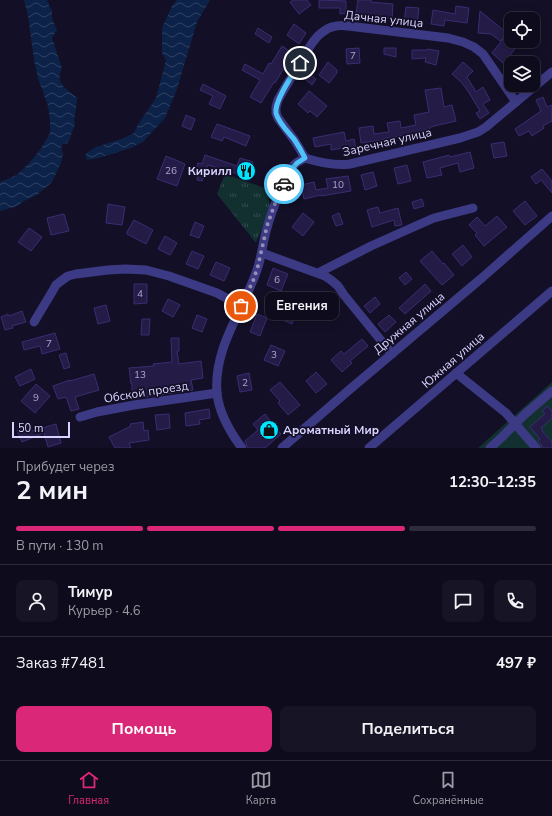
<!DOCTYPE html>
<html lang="ru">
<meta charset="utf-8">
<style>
:root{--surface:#0e0b1c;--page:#171425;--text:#f1f3f6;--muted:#9b9ba3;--line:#2e2b3b;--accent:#db2777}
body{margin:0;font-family:"Nunito Sans",sans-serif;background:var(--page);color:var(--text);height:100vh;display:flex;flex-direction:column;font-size:15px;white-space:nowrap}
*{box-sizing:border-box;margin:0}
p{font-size:13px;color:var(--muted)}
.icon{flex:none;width:22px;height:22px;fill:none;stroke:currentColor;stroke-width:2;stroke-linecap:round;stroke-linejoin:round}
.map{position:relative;height:448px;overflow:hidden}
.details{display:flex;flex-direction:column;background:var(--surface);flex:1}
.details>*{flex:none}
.controls{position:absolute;left:504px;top:12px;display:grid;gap:8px}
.controls a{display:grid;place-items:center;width:36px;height:36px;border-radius:8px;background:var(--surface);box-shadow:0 2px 10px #0003,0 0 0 1px var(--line);font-size:20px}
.scale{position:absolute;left:12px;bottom:10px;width:58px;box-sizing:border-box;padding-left:4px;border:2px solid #d9d4ff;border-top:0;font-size:11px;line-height:14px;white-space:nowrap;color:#d9d4ff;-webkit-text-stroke:3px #130f26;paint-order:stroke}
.pin{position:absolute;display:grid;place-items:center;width:34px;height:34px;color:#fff;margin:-17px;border:2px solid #fff;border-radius:50%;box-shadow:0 1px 4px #0007}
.courier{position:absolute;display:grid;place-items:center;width:40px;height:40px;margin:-20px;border:3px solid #4fc3f7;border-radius:50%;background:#fff;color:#222;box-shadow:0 1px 5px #0007}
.bubble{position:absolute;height:28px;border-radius:8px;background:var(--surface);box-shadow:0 2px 10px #0003,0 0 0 1px var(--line);font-size:13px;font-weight:700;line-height:28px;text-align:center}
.overview em{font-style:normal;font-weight:700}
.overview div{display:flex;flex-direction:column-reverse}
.overview{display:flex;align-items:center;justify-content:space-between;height:68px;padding:0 16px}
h1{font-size:26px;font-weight:700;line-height:30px}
.bar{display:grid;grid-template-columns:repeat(4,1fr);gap:6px 4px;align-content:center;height:48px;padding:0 16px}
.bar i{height:5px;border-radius:3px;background:var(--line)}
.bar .on{background:var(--accent)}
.bar p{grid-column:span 4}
.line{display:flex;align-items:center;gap:10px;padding:0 16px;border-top:1px solid var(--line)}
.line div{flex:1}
.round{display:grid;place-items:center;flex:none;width:42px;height:42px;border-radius:8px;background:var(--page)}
.cta{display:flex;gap:8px;margin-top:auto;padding:8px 16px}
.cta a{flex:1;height:46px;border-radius:8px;background:var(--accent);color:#fff;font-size:16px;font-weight:700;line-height:46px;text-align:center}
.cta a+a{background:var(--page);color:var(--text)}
.tab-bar{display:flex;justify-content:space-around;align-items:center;height:56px;border-top:1px solid var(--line);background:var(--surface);font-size:11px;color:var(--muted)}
.tab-bar a{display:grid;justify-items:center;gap:2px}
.tab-bar .on{color:var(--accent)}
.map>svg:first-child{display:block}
.park{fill:url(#park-tufts)}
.garden{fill:#12302f}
.water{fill:url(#water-waves)}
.building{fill:#241b47;stroke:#3b2d73}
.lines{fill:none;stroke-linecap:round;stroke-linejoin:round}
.minor{stroke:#3d3a85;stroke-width:9}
.done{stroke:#948fb3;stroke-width:4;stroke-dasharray:0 7.2}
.route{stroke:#4fc3f7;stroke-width:5}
.labels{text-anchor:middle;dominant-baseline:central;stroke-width:3.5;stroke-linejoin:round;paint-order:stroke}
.number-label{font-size:10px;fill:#aca6d1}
.street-label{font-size:12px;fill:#d9d4ff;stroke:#130f26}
.poi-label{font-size:12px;font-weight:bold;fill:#d9d4ff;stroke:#130f26;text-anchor:end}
</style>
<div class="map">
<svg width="552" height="448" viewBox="0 0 552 448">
<defs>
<pattern id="park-tufts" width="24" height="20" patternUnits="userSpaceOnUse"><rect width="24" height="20" fill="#12302f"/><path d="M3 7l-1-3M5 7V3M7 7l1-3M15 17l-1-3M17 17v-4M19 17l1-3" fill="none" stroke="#344d4e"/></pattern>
<pattern id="water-waves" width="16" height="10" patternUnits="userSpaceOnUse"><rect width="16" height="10" fill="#0c2248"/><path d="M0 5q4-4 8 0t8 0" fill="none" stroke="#2f4163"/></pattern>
</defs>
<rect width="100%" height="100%" fill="#130f26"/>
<polygon class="park" points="225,174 267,189 270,207 256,243 217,194"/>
<polygon class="garden" points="552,382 552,448 478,448"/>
<g class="water">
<path d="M 24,0 L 47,0 L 49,5 L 52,11 L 52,19 L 57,30 L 52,38 L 62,68 C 54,84 67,88 77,98 L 76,109 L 74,119 L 75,124 L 70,138 L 68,143 L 61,145 L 63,154 L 61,163 L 52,182 L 37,195 L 22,202 L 18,206 L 0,211 L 0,182 L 17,175 L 29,163 L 40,150 L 50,133 L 50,120 L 48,106 L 38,78 L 34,60 L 28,16 Z"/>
<polygon points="177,0 210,0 197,22 177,89 165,118 143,142 131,148 99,158 87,160 85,155 88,152 96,147 124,138 134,133 137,126 156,98 166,60 162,53 162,28 172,6"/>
</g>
<g class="building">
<polygon points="294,0 307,0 311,5 299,14 290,2"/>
<polygon points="319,0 346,1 346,13 340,14 340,8 319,8"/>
<polygon points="358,0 371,0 371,2 393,4 392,19 356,13"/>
<polygon points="456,6 469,8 467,23 445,20 444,26 431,24 433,10 455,14"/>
<polygon points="406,7 419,8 417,24 404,22"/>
<polygon points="480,11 507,33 500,41 491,34 478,33"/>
<polygon points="294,24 306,33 299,44 287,35"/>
<polygon points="258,28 272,37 269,43 255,34"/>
<polygon points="503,39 515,49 503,63 492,53"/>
<polygon points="282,46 293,53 275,83 274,82 261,103 250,97 260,80 242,70 245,64 263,74 269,63 271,64"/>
<polygon points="359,48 360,63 347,64 346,49"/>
<polygon points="384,48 396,48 396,57 384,54"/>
<polygon points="428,49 439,51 436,65 425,62 426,58 412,59 412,50 427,50"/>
<polygon points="328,62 337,70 337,73 329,83 319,75"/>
<polygon points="463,62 473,71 467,77 476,92 483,87 490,100 483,104 489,113 480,119 476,113 480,111 468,91 462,83 452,74"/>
<polygon points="303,69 316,79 312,85 300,75"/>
<polygon points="203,84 226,96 220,109 209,104 213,96 200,90"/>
<polygon points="441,88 444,107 452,105 456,121 430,127 430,129 415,132 416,134 410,136 409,134 383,139 383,140 361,143 359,128 373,126 374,134 389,132 387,123 400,121 401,128 416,125 414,115 429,112 425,90"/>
<polygon points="309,91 327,106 317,117 310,111 308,113 298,104"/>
<polygon points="543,97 547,107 552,105 552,121 543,126 544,128 532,136 529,131 519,136 515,129 541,111 536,100"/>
<polygon points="186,115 195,119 191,130 182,126"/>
<polygon points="217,124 250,136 246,146 224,137 222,141 211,137"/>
<polygon points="344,132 346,141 354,139 356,149 351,150 350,147 331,150 331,144 315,147 313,138"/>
<polygon points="504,142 507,156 494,158 491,144"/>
<polygon points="470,152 474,168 460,172 458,163 440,168 442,175 427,178 423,162 449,155 450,157"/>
<polygon points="205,155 237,166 240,158 253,162 248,177 208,165 202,181 197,180 198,174 194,173 198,163 202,164"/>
<polygon points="166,156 185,164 177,186 157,179"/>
<polygon points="407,165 411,181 398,184 394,168"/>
<polygon points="542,169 552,181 552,193 541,180 536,184 531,177"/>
<polygon points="373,172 377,186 365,190 361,175"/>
<polygon points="348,176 351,191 321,196 321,195 304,199 301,185 314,182 316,190 328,188 326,179"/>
<polygon points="422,199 424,206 414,209 412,202"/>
<polygon points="525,201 537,216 525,225 513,211"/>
<polygon points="108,204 125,207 122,225 106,223"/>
<polygon points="378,207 380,213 398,208 402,225 395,226 394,220 372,227 367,210"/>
<polygon points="303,213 314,222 303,236 292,227"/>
<polygon points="339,213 343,224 336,226 332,216"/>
<polygon points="64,214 69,231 51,235 47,218"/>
<polygon points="497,216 507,227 484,246 475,235 477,233 469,225 477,217 485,226"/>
<polygon points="134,220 153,230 146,244 127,234 127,232"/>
<polygon points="195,222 204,226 199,238 190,235"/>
<polygon points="29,228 42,237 31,251 18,242"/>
<polygon points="165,236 177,243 170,255 158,249"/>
<polygon points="463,245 472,257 462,266 452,254"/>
<polygon points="192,251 204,256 198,269 186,264"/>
<polygon points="432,251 443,264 444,263 454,275 442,285 420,261"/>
<polygon points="216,262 230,268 224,281 210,275"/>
<polygon points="273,268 288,274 281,291 267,285"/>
<polygon points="406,272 412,279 405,285 399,278"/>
<polygon points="134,284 147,284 147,303 134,304"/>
<polygon points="425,284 431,291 405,314 399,308"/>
<polygon points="375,297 380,304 370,313 364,306"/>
<polygon points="168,299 180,305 173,317 162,311"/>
<polygon points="288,302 299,306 292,324 281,319"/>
<polygon points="106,305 110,321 98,324 94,308"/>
<polygon points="22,311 26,322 12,326 13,328 5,330 1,317 8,314 9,316"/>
<polygon points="257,314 267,318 260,336 250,332"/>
<polygon points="197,315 207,319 202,332 192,328"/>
<polygon points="389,315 396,322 385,332 378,324"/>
<polygon points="142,319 150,319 149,335 141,335"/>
<polygon points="55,333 60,349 42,354 40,346 24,350 22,342"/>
<polygon points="171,338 179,338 179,351 177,351 179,364 201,361 203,378 191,380 193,390 132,399 132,384 131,384 129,368 154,366 153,364 172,362"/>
<polygon points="362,339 368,346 350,361 352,363 342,372 331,360 341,351 344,354"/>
<polygon points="271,345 285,351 278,366 264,360"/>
<polygon points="66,353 70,367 64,369 59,355"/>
<polygon points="31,369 35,379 20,386 15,377"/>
<polygon points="316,372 327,384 316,393 306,381"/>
<polygon points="249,373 252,390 240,392 237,376"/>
<polygon points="94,374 99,390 75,397 79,409 71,411 66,397 58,399 53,386 70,380 70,381"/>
<polygon points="280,382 300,405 288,415 278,403 280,401 270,390"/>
<polygon points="36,384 50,396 35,413 21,401"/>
<polygon points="547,406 552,411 552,418 541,428 543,430 542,431 552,442 552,448 542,448 541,444 538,441 540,439 530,427 545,414 542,411"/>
<polygon points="209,409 210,418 199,420 200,424 186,426 185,413"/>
<polygon points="169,414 170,428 157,430 155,415"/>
<polygon points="265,414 281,434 265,448 248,448 245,441 258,430 253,424"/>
<polygon points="143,422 144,431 148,430 149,440 129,443 131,448 115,448 109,437 131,426 130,424"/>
<polygon points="56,424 61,443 48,447 44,433 22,442 17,430 30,425 32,431"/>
</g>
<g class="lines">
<g class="minor">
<path d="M 305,158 L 295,141 L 278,118 L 276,113 L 276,107 L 278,100 C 285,87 293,75 300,63 C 307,52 313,38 324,31 C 331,26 340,25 348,26 L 448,38 L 463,42 L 474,47 L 483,54 L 516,102"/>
<polyline points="262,253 325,276 331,280 338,286 344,295 392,354"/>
<polyline points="318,273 371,246 418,225 434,218 473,208"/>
<polyline points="34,322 52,292 56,285 61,281 68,276 76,274 108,270 125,269 146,270 169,276 217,293 241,306"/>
<polyline points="456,373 506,413 536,448"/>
<polyline points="80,417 97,412 134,405 217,393"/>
<path d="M 242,448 C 230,432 219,414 217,393 C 213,347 245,308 258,267 C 262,254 263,241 267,228 C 271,213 285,176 295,164 C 298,161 302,160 305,158 C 321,163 335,166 350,164 L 460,138 L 478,132 L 486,127 L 552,72"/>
<polyline points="282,448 349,390 483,277 552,216"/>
<polyline points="369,448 552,291"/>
<polyline points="490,448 502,437 524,415 552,391"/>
</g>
</g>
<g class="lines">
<polyline class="done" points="241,306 253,281 258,266 267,226 274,206 284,184"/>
<path class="route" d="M 284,184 L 292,169 L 297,163 L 305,158 C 302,152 298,145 294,139 C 288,132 278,122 276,113 C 274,101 293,74 300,63"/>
</g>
<defs>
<g id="restaurant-disc" transform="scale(1)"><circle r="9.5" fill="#00e5ff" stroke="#130f26"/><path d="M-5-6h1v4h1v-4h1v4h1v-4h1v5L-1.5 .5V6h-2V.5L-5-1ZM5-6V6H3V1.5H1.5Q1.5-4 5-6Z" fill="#111"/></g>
<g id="shop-disc" transform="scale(1)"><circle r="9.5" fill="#00e5ff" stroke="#130f26"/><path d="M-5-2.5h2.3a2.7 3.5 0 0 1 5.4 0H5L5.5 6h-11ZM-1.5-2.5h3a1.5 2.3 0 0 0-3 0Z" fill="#111"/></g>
</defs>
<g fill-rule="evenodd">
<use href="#restaurant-disc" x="246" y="171"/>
<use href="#shop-disc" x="269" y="430"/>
</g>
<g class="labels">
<g class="number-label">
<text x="353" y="56">7</text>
<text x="171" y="171">26</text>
<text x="338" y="185">10</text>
<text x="277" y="280">6</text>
<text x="140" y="294">4</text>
<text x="49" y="344">7</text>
<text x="274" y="355">3</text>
<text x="140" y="375">13</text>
<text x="245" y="383">2</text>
<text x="36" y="398">9</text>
</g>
<g class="street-label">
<text transform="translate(384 19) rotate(6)">Дачная улица</text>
<text transform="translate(387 142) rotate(-13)">Заречная улица</text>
<text transform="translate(409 323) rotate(-40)">Дружная улица</text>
<text transform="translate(453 360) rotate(-41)">Южная улица</text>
<text transform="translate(146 392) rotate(-9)">Обской проезд</text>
</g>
<g class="poi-label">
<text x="232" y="171">Кирилл</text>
<text x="283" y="430" text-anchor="start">Ароматный Мир</text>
</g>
</g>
</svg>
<div class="controls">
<a><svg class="icon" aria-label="locate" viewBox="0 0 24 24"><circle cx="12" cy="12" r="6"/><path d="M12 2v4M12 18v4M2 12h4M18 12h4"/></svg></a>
<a><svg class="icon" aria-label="layers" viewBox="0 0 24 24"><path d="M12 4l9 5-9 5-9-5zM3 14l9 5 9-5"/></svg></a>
</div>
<div class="scale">50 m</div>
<div class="pin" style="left:241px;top:306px;background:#ea580c"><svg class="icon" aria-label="bag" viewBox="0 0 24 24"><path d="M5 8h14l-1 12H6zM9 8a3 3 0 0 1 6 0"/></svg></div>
<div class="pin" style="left:300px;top:63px;background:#1f2937"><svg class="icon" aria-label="home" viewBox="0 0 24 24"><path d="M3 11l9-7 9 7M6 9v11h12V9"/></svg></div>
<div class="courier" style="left:284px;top:184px"><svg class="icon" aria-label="car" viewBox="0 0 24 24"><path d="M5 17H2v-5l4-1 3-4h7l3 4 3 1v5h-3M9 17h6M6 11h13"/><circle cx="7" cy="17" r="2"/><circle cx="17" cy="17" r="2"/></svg></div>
<div class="bubble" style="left:265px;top:292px;width:74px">Евгения</div>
</div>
<section class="details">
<div class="overview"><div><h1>2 мин</h1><p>Прибудет через</p></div><em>12:30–12:35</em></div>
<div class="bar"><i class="on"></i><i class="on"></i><i class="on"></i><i></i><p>В пути · 130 m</p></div>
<div class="line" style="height:72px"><a class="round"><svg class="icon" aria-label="person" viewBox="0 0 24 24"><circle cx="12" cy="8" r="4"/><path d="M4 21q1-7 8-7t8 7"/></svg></a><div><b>Тимур</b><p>Курьер · 4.6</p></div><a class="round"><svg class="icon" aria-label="chat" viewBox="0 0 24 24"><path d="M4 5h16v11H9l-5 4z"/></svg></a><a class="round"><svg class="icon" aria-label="phone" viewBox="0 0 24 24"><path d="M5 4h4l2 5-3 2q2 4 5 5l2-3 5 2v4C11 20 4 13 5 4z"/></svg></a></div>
<div class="line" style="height:52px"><div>Заказ #7481</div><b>497 ₽</b></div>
<div class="cta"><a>Помощь</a><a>Поделиться</a></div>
</section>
<nav class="tab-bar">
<a class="on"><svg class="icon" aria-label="home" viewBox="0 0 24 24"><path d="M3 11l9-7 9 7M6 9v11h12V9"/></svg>Главная</a>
<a><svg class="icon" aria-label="map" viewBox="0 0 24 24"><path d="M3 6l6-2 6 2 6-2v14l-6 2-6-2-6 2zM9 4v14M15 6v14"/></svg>Карта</a>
<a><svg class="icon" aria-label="saved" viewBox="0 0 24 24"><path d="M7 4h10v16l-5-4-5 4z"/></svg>Сохранённые</a>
</nav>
